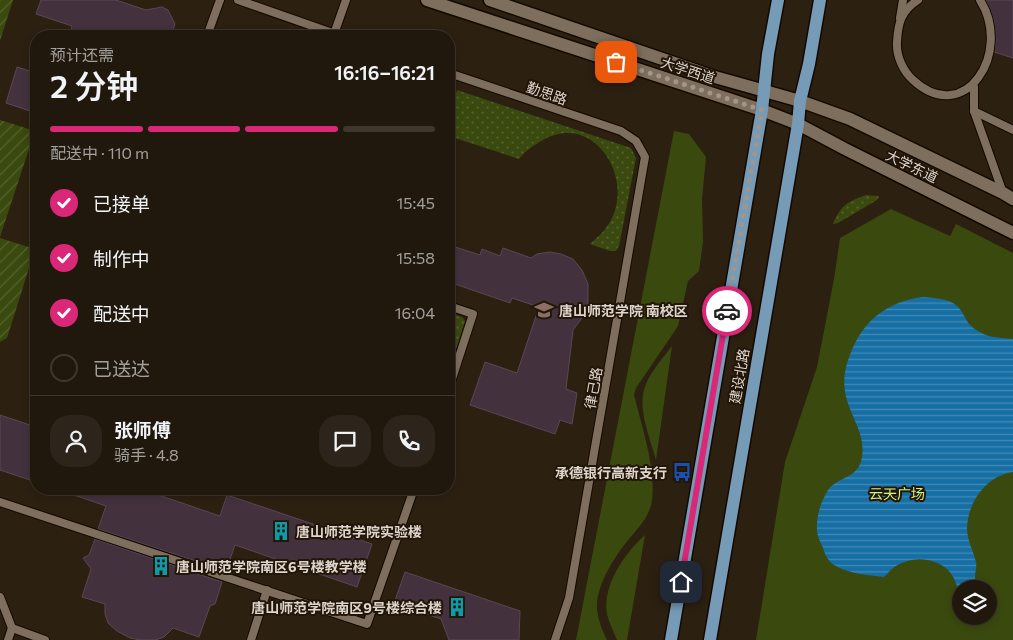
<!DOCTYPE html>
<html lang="zh">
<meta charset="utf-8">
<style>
:root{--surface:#21180d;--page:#2d251b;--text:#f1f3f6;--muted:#a2a09d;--line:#3e372e;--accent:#db2777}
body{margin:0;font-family:Commissioner,"Noto Sans SC",sans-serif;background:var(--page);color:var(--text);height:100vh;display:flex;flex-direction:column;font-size:19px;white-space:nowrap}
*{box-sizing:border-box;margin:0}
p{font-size:16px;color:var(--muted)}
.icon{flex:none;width:28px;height:28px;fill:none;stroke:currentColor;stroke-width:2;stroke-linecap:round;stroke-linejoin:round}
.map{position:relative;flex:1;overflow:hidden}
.sheet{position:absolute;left:30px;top:30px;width:425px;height:465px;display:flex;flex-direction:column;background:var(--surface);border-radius:20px;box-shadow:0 2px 8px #0003,0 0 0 1px var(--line)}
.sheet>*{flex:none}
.tools{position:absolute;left:952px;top:580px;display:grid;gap:10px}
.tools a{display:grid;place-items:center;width:45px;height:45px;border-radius:50%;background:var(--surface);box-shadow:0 2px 8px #0003,0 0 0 1px var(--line);font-size:25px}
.pin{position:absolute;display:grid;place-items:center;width:42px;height:42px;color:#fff;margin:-21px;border-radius:10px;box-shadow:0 2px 8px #0006}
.courier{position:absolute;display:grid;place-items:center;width:50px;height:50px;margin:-25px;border:4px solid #db2777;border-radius:50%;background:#fff;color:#222;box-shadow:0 1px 6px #0007}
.head em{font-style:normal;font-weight:600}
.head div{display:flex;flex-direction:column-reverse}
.head{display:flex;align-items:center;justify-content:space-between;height:85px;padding:0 20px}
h1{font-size:32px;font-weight:600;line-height:38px}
.bar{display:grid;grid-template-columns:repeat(4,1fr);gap:8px 5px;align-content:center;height:60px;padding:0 20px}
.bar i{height:6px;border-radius:4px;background:var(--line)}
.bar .selected{background:var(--accent)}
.bar p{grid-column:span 4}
.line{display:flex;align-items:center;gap:12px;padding:0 20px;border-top:1px solid var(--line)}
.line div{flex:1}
.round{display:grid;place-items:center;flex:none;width:52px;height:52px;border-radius:20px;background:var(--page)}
ol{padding:0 20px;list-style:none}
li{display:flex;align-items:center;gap:15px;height:55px}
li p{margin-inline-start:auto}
li .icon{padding:5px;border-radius:50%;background:var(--accent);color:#fff;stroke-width:4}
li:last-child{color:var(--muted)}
li i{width:28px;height:28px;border:2px solid var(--line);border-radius:50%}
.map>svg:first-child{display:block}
.grass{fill:url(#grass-dots)}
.park{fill:#3a490e;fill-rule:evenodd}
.garden{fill:url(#garden-furrows)}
.water{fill:url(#water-rules)}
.building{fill:#43323e;stroke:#594754}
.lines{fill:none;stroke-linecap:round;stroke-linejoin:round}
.lane-casing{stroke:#140900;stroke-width:10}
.secondary-casing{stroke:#140900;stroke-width:15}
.primary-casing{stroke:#140900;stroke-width:15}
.lane{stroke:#7d6e5d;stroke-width:8}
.secondary{stroke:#7d6e5d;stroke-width:12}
.primary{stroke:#769bb7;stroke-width:12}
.done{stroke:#a0968b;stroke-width:5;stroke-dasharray:0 9}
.route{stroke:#db2777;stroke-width:6}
.labels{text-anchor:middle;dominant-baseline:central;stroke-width:4;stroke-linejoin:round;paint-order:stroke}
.street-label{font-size:14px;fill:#ded5cc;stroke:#221608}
.poi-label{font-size:14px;font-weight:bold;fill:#ded5cc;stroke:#221608;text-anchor:start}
.park-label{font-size:14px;fill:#cff281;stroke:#221608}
</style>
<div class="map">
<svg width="1013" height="640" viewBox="0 0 1013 640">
<defs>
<pattern id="grass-dots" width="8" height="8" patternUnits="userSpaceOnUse" patternTransform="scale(1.25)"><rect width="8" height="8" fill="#3a490e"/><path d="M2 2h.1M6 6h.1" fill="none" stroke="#566230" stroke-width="1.8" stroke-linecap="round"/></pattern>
<pattern id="garden-furrows" width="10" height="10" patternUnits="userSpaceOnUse" patternTransform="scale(1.25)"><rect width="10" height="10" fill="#3a490e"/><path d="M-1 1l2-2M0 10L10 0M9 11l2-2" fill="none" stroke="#566230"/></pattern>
<pattern id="water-rules" width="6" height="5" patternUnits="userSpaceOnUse" patternTransform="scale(1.25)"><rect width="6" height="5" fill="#166fa4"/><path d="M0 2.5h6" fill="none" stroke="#4389b3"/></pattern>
</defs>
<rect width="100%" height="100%" fill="#2c2011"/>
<g class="grass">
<path d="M 457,90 L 631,148 L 636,158 L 619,246 L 616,251 L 610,251 L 590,244 C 599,236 607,229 612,218 C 633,174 592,112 543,140 C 533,146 526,150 519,159 L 449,136 L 449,115 Z"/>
<path d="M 866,195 L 879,196 L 877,200 L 838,223 L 833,224 C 841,205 847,202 866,195 Z"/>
<polygon points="449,312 462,317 465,321 457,347 454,350 449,348"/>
</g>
<g class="park">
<path d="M 674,131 L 689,134 L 706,157 L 702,199 L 703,242 L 699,271 L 688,281 L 678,326 L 636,388 L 634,395 C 642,427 656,468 652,500 C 650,516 639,527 629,539 C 615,556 599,581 597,603 C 596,615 602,630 607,640 L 576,640 Z"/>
<path d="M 891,209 L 950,236 L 956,224 L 1013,253 L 1013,640 L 756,640 L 785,462 L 817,367 L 834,279 L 840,238 ZM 961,589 L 989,589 L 989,616 L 961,616 Z"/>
<path d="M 672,346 L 656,460 C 650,437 636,407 646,384 C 652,370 663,358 672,346 Z"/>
<path d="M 645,535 L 627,640 L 617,640 C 614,632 609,623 607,614 C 602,585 625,553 645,535 Z"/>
</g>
<g class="garden">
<polygon points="0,0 13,0 0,41"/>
<polygon points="0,120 35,131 0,237"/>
<polygon points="0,238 35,249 7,338 0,342"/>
</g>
<path class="water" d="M 923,297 C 934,298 948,298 957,306 C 962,310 965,319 970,325 C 982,337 997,338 1013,339 L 1013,472 C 986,476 968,502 967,528 C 967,540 973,550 976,562 C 977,567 975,572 975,577 C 975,581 977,585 978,589 L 961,589 L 961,599 C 958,590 956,578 948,570 C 934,557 912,556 896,566 C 892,568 888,573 884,577 C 868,575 850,574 836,566 C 829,563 825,555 823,548 C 821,543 817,536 817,530 C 816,517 821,501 828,490 C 838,476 859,479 862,457 C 866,433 849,415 845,392 C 843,378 845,367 850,355 C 862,321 888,301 923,297 Z"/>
<g class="building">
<polygon points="41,0 116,0 146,10 162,7 168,10 175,24 171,36 69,36 72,26 36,14"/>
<polygon points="986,0 1013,0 1013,58 994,52 996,41 994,20"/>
<polygon points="17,67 36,73 36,113 6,103"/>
<polygon points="455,247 480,255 482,249 500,256 503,248 531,258 537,254 550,252 561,254 573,259 582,270 588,284 588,305 584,315 573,330 566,389 577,393 572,424 560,420 555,434 470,405 485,362 517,373 539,307 512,298 510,303 449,282 449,253 453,253"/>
<polygon points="0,415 36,427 36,482 0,470"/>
<polygon points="63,489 141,489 220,516 227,495 372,544 357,587 235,545 226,571 98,529 106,506 62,491"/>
<polygon points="95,539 222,582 215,604 210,606 199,637 173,628 164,637 155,640 141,640 130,638 117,631 108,623 105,614 105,604 82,597 91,569 83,558 89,555"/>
<polygon points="405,572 520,611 519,640 449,640 441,619 394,603"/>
</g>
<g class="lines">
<g class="lane-casing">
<g id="lane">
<polyline points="238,0 341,36"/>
<path d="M 918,0 C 901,11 898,23 897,42 C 896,56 903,71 913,80 C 965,128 1013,52 980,0"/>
<polyline points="900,18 903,0"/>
<polyline points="334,34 346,0"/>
<polyline points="207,36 220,0"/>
<polyline points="449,73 621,131 636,141 645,157 569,598 555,640"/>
<polyline points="974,87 974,111 1003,193"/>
<polyline points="974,111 1013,130"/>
<polyline points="449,306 473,314 449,388"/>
<polyline points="0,502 367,624 414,489"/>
<polyline points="0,597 12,628"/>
<polyline points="12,628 45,640"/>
<polyline points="8,640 12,628"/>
<polyline points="251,640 267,590"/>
</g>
</g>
<g class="secondary-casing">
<g id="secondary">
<polyline points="427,0 762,110 798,124 845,149 1013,233"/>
<polyline points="490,0 715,77 800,101 850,119 1003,193 1013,199"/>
</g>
</g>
<g class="primary-casing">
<g id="primary">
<polyline points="671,640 762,110 768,54 778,0"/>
<polyline points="710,640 798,124 800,101 809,64 820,0"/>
</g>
</g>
<use href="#lane" class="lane"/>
<use href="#secondary" class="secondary"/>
<use href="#primary" class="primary"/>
</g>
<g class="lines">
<polyline class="done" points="616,62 762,110 727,311"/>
<polyline class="route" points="681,582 727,311"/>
</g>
<defs>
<g id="university-bare" transform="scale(1.5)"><path d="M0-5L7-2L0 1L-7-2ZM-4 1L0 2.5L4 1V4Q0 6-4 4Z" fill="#8d6e63" stroke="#221608" stroke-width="2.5" paint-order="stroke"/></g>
<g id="bus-bare" transform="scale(1.5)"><path d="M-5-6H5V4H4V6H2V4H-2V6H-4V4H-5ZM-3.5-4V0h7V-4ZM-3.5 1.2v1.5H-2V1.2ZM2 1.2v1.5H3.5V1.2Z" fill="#1a4fb4" stroke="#221608" stroke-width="2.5" paint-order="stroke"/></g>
<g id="building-bare" transform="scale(1.5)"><path d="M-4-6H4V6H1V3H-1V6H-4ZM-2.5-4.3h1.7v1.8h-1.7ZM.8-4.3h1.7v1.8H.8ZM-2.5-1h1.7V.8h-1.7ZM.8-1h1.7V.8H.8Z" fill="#0f9aa8" stroke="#221608" stroke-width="2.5" paint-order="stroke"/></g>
</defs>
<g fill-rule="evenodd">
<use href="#university-bare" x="544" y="310"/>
<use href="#bus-bare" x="682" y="472"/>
<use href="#building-bare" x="281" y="531"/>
<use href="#building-bare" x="161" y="566"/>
<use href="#building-bare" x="457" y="607"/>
</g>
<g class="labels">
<g class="street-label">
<text transform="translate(688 70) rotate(18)">大学西道</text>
<text transform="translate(547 93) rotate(19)">勤思路</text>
<text transform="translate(912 166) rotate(26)">大学东道</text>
<text transform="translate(739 376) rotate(-80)">建设北路</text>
<text transform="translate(593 388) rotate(-80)">律己路</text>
</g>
<g class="poi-label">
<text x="559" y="310">唐山师范学院 南校区</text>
<text x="667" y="472" text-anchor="end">承德银行高新支行</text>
<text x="296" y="531">唐山师范学院实验楼</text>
<text x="176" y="566">唐山师范学院南区6号楼教学楼</text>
<text x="442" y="607" text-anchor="end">唐山师范学院南区9号楼综合楼</text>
</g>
<g class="park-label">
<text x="897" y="493">云天广场</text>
</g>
</g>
</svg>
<div class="tools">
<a><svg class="icon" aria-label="layers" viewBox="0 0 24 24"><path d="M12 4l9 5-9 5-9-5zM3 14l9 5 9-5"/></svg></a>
</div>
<div class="pin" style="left:616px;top:62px;background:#ea580c"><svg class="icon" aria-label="bag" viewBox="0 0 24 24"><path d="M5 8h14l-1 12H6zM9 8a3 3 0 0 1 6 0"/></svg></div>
<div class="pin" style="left:681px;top:582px;background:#1f2937"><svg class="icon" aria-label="home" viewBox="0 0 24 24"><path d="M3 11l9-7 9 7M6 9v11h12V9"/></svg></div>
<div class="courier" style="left:727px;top:311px"><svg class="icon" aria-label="car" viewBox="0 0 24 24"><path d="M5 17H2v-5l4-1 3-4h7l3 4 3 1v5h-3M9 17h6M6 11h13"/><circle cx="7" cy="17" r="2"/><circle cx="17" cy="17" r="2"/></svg></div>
<section class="sheet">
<div class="head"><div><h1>2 分钟</h1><p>预计还需</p></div><em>16:16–16:21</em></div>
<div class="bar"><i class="selected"></i><i class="selected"></i><i class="selected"></i><i></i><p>配送中 · 110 m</p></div>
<ol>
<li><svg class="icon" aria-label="check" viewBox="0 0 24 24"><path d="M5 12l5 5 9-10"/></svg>已接单<p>15:45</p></li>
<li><svg class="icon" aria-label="check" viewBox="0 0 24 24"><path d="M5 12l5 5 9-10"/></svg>制作中<p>15:58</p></li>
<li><svg class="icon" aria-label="check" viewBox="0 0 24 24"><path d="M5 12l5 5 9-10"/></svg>配送中<p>16:04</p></li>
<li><i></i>已送达</li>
</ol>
<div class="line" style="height:90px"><a class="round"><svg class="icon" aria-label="person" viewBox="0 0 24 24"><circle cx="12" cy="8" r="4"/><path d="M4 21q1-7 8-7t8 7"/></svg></a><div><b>张师傅</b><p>骑手 · 4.8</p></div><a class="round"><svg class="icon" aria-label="chat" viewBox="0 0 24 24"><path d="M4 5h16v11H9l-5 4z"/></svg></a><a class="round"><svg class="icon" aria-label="phone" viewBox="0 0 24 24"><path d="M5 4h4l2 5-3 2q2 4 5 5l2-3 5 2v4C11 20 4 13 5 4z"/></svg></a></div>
</section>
</div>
